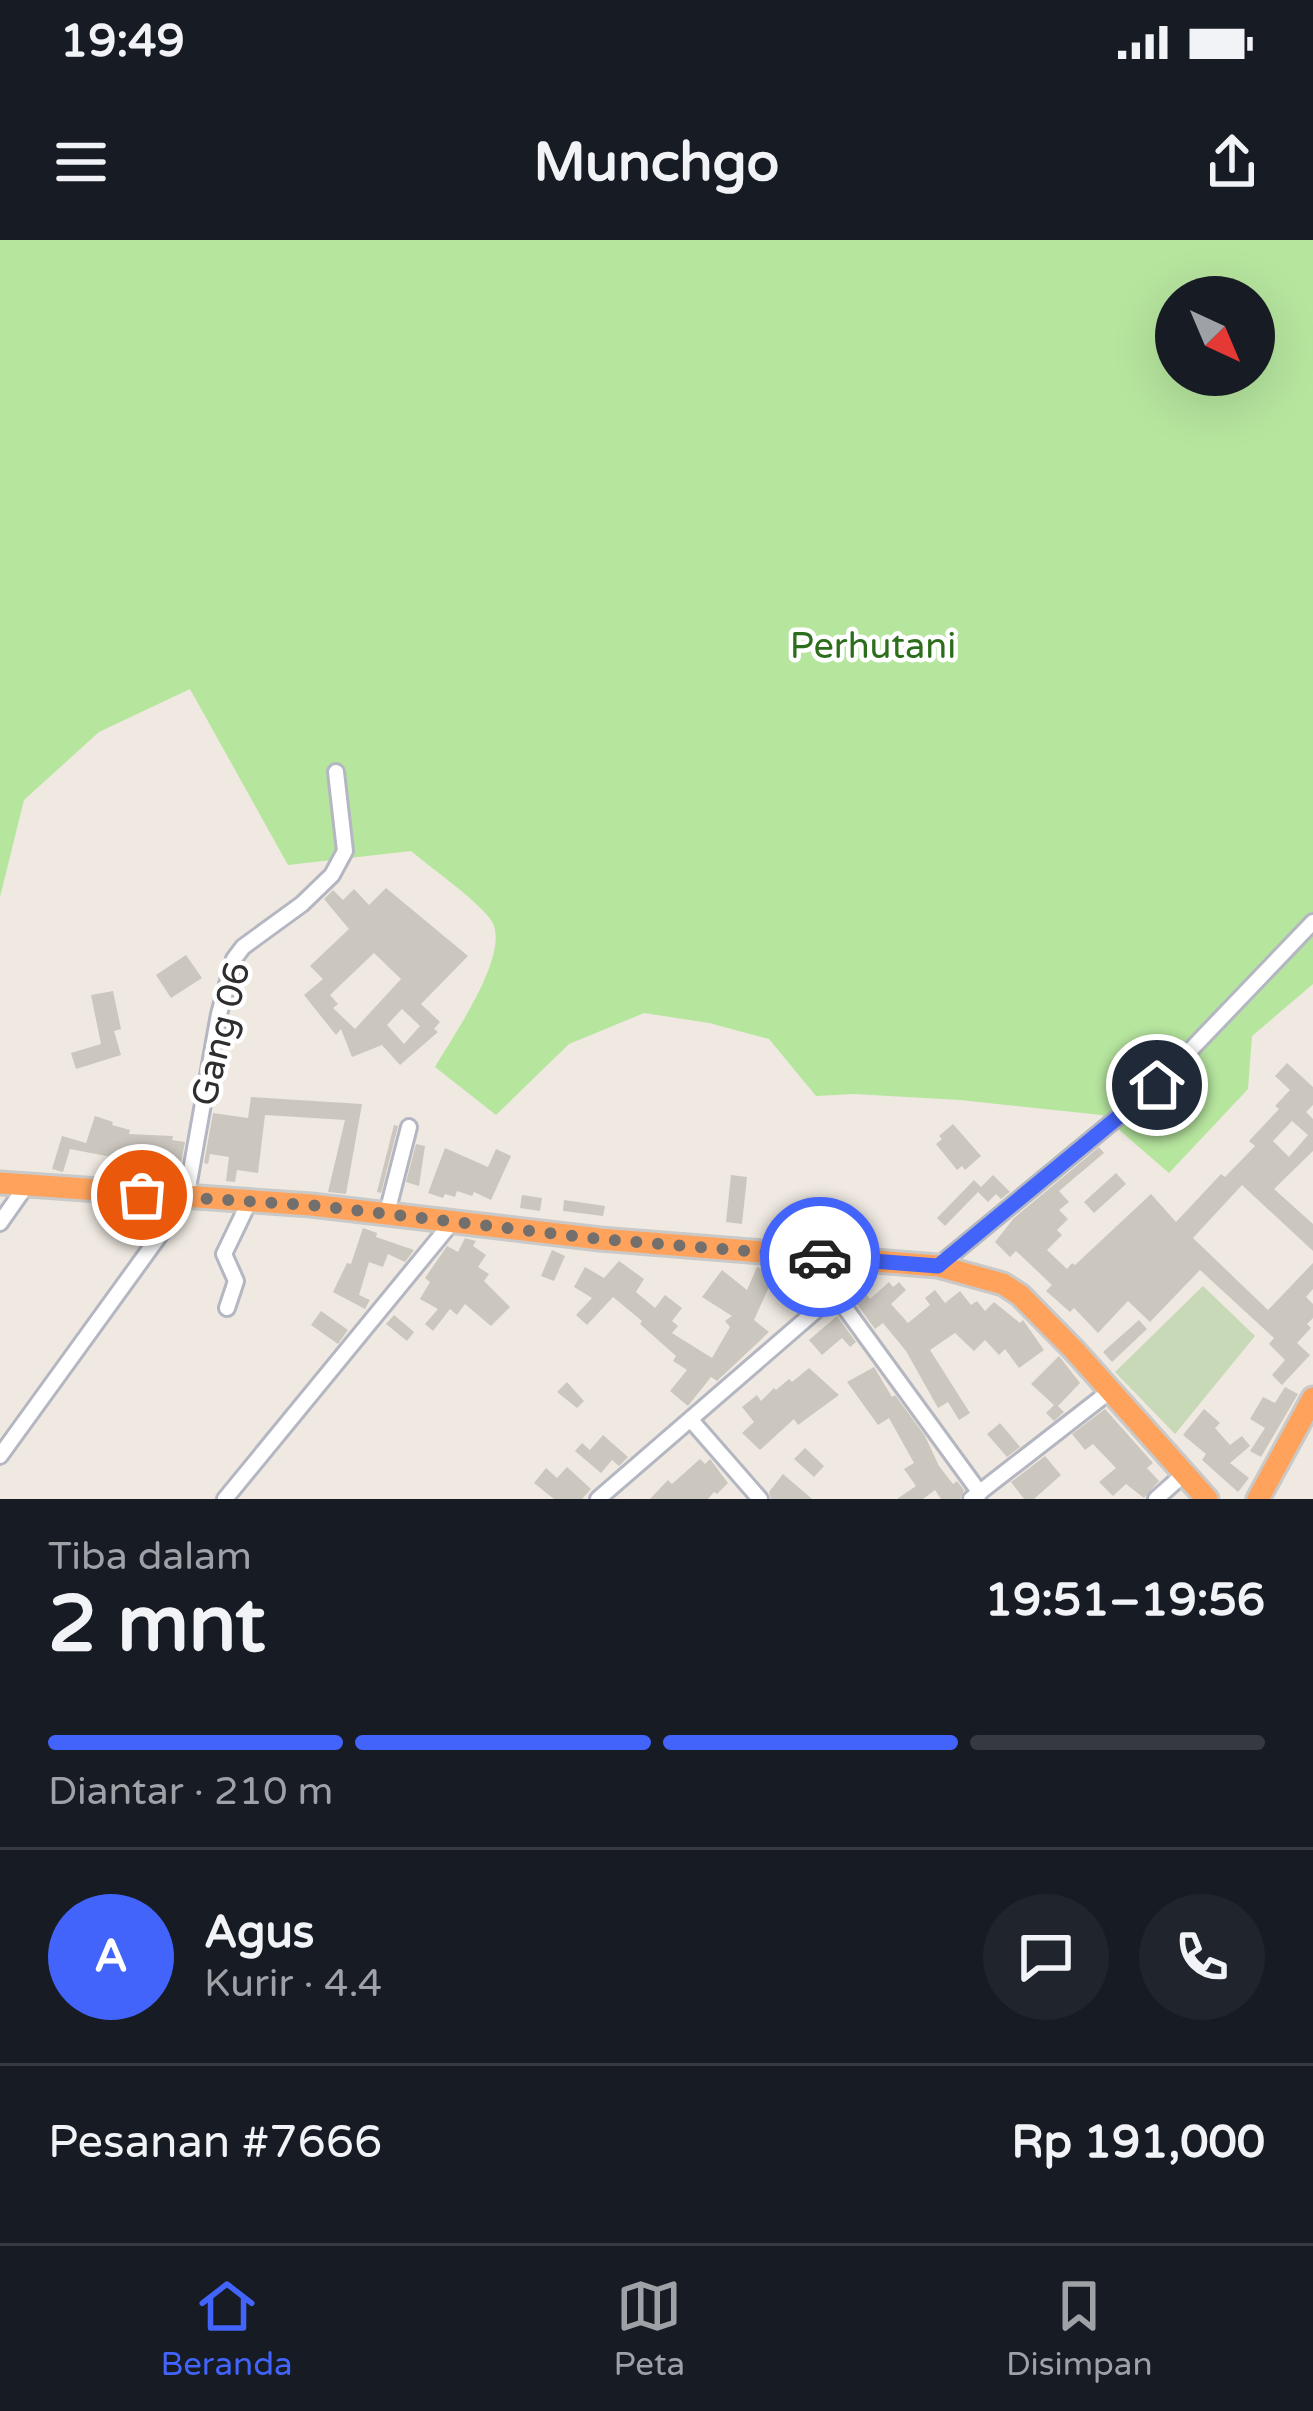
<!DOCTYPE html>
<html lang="id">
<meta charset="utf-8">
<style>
:root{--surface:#171b24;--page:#20242c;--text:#f1f3f6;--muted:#9ea1a6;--line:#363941;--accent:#4264fb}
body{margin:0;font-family:"Varela Round",sans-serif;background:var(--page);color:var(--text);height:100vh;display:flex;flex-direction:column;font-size:45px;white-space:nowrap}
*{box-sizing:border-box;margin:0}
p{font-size:39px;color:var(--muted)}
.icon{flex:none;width:66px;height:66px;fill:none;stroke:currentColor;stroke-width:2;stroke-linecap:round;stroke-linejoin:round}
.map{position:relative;height:1259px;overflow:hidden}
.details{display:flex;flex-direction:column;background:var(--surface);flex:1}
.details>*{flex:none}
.needle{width:78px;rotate:136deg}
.buttons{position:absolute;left:1155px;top:36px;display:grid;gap:24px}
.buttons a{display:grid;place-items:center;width:120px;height:120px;border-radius:50%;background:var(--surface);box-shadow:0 12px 48px #0002;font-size:60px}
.pin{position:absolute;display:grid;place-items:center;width:102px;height:102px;color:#fff;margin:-51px;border:6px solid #fff;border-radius:50%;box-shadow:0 3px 12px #0007}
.courier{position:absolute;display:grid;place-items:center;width:120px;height:120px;margin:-60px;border:9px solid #4264fb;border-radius:50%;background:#fff;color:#222;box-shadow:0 3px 15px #0007}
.summary em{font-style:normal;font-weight:700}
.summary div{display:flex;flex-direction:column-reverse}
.summary{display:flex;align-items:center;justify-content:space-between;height:204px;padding:0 48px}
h1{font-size:78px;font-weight:700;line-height:90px}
.bar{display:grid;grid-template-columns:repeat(4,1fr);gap:18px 12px;align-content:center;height:144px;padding:0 48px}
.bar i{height:15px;border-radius:9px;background:var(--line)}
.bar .active{background:var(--accent)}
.bar p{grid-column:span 4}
.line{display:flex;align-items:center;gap:30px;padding:0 48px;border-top:3px solid var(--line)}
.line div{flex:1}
.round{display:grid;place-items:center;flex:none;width:126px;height:126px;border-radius:63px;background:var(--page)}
.status{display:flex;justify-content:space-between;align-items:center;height:84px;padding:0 60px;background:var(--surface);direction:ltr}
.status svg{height:33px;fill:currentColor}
header{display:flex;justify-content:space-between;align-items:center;height:156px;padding:0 48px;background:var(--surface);font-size:54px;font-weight:700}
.dock{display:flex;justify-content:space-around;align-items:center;height:168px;border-top:3px solid var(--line);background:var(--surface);font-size:33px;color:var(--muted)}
.dock a{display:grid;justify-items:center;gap:6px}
.dock .active{color:var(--accent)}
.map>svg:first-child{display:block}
.green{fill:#b6e59e;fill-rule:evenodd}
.cemetery{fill:#c8d9b8}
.building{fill:#cbc7bf;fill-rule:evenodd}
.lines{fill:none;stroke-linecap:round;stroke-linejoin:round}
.minor-casing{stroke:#b4b7c1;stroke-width:20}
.highway-casing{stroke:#c9c9c9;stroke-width:27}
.minor{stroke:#fff;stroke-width:14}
.highway{stroke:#ffa35c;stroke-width:21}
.done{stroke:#726f6d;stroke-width:12;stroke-dasharray:0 21.6}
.route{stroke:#4264fb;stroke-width:15}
.labels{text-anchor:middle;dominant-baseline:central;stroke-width:9;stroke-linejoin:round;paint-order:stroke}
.park-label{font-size:36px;fill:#2c6e1b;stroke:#fff}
.street-label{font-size:36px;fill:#2e2e2e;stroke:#fff}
</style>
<div class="status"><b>19:49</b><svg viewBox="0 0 49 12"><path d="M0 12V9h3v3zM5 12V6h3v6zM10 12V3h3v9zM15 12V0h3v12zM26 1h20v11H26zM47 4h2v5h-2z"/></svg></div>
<header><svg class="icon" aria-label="menu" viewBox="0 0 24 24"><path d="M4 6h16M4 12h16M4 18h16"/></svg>Munchgo<svg class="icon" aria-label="share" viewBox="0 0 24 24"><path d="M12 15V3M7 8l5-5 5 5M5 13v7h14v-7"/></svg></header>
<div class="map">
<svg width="1313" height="1259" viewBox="0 0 1313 1259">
<rect width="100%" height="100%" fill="#efe9e1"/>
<path class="green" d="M 0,0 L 1313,0 L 1313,744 L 1252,796 L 1248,849 L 1169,933 L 1102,875 L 960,860 L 854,854 L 816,856 L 769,799 L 709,783 L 644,773 L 569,804 L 496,875 L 435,827 C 452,797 513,712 491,680 C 477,660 431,628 411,611 L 288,625 L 190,449 L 99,492 L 24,560 L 0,657 ZM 1176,57 L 1254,57 L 1254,135 L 1176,135 Z"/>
<polygon class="cemetery" points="1203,1046 1255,1096 1175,1194 1115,1132"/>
<g class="building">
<path d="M 386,648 L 468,716 L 421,764 L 440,782 L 434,789 L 438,792 L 400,825 L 382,805 L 352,817 L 341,789 L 336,795 L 304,755 L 323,739 L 310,726 L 349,689 L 324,659 L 333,650 L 343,660 L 354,649 L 369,665 ZM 374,713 L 401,739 L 355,789 L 333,768 L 338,764 L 330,755 ZM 402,769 L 420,786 L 404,804 L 387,785 Z"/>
<polygon points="186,715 202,738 171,758 156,735"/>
<polygon points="113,751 121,789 114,791 121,815 76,829 71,813 101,804 91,755"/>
<path d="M 1287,823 L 1313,847 L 1313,865 L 1306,872 L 1313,879 L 1313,911 L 1274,949 L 1313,984 L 1313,1011 L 1242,945 L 1193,998 L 1268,1070 L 1313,1023 L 1313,1049 L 1306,1057 L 1313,1064 L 1313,1078 L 1307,1084 L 1311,1088 L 1297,1103 L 1310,1115 L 1282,1145 L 1272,1135 L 1285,1120 L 1269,1104 L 1274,1098 L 1200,1030 L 1150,1082 L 1128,1061 L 1098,1093 L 1074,1068 L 1070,1072 L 1046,1051 L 1052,1045 L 1016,1011 L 1010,1017 L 995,1002 L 1014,978 L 1099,907 L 1104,913 L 1059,951 L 1069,962 L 1059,970 L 1068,979 L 1057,990 L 1062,995 L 1047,1010 L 1067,1029 L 1072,1023 L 1075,1025 L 1151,954 L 1176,982 L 1221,934 L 1225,937 L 1255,906 L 1249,901 L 1279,869 L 1275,866 L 1290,850 L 1275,836 ZM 1292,881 L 1308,895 L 1289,917 L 1273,901 Z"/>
<polygon points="251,857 362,864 346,954 328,952 345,880 265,875 258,933 237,930 235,942 226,941 229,917 210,914 208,924 204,923 213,873 248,878"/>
<polygon points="95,876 113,882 112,885 130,890 129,894 173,896 172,900 185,902 179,933 168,931 168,936 124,932 127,920 70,909 63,932 52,929 62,896 86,903"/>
<polygon points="953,884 981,916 965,930 962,926 957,930 936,904 942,899 939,896"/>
<polygon points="394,885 398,886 381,953 377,952"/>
<polygon points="416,904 425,906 419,946 406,942"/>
<polygon points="445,908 488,927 496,909 511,916 491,960 474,952 472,956 457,951 455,957 445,954 443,958 428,953"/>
<polygon points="1116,933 1126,944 1094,973 1084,962"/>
<polygon points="731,935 747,937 742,984 726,982"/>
<polygon points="993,935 1010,952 1001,959 996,954 988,962 978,952 945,986 937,978 974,940 981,947"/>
<polygon points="522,955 542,958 540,971 520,968"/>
<polygon points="564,960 605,966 603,976 563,971"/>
<polygon points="363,988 377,993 376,997 414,1010 405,1022 388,1014 383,1027 369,1022 359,1055 370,1060 365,1069 333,1052 347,1023 351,1024"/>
<polygon points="465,998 476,1001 473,1006 486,1015 478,1027 489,1034 484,1041 510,1067 491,1086 465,1064 457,1075 450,1069 433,1091 425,1084 438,1069 420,1059 430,1042 425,1038 447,1006 458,1012"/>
<polygon points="552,1010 565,1016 554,1041 541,1036"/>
<polygon points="619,1021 644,1039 636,1052 655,1068 665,1055 682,1068 672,1081 678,1086 672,1093 712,1118 730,1087 725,1081 732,1076 702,1057 722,1030 747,1050 757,1027 822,1049 803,1067 769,1047 754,1080 769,1092 717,1141 711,1137 688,1166 670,1151 687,1130 673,1121 676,1116 640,1084 642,1081 613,1057 587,1085 576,1075 592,1058 574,1047 585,1027 604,1038"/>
<polygon points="889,1042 893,1047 899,1042 906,1050 891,1064 908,1083 930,1065 925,1058 935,1050 945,1063 960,1051 971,1065 977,1061 985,1071 994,1062 1020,1083 1023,1080 1044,1110 1019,1128 1005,1109 999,1115 985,1100 974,1111 955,1093 930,1110 970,1173 959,1180 948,1162 938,1168 906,1111 883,1083 875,1089 853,1059 863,1050 870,1059"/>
<polygon points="321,1071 348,1090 338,1104 311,1085"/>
<polygon points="394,1075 414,1092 407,1101 386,1084"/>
<polygon points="837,1076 856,1102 850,1107 842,1098 822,1115 809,1100"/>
<polygon points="1139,1080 1147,1089 1112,1122 1103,1112"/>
<polygon points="1059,1116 1080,1143 1058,1166 1064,1172 1054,1181 1046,1173 1054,1165 1031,1144"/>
<polygon points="874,1127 892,1157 895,1155 925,1196 939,1226 953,1244 957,1241 964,1250 960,1259 941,1259 935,1250 923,1259 897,1259 916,1246 904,1229 914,1223 889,1178 878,1185 847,1142"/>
<polygon points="809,1128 839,1155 798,1185 794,1179 760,1210 742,1193 754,1182 742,1167 757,1155 761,1161 774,1148 776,1150 789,1139 792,1142"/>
<polygon points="567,1142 584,1161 577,1168 557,1152"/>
<polygon points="1285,1147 1298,1154 1261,1217 1250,1211 1265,1188 1250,1179 1263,1157 1275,1163"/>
<polygon points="1105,1169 1153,1223 1147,1228 1159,1241 1144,1258 1126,1244 1113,1256 1099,1242 1116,1228 1093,1204 1085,1210 1072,1194"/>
<polygon points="1204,1169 1220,1183 1215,1188 1230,1205 1242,1196 1250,1206 1230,1223 1249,1238 1238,1252 1202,1220 1206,1214 1183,1195"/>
<polygon points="1000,1183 1020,1207 1007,1217 987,1194"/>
<polygon points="603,1195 628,1217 619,1226 612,1220 601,1233 575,1211 582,1203 590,1210"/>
<polygon points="805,1208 824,1226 814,1237 794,1219"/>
<polygon points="1045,1216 1061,1235 1034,1259 1024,1259 1011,1242"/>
<polygon points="700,1219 705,1224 710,1219 728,1243 717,1254 714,1252 708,1259 650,1259 668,1240 672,1244"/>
<polygon points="567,1227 591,1249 582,1259 554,1259 534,1243 546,1228 557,1238"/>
<polygon points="783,1234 812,1259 771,1259 769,1252"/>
</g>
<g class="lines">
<g class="minor-casing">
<g id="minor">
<polyline points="387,973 409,887"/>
<polyline points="0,983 26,946"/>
<polyline points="938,1026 1157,845 1313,682"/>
<polyline points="835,1054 980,1253"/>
<polyline points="227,1068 236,1041 224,1014 249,962"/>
<polyline points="691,1180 760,1259"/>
<polyline points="0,1216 186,959 219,774 234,719 243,707 302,664 332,635 345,611 336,532"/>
<polyline points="225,1259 453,981"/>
<polyline points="598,1259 835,1054 865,1020"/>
<polyline points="971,1259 1110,1151"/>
<polyline points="1156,1259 1184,1234"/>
</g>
</g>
<g class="highway-casing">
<g id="highway">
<polyline points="0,943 311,965 600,999 938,1026 1003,1044 1020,1055 1075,1111 1207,1259"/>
<polyline points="1258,1259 1313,1158"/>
</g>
</g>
<use href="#minor" class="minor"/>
<use href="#highway" class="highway"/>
</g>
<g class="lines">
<polyline class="done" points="142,955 311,965 600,999 820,1017"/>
<polyline class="route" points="820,1017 938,1026 1157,845"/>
</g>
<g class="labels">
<g class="park-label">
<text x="873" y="406">Perhutani</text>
</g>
<g class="street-label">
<text transform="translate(221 794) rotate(-76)">Gang 06</text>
</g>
</g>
</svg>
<div class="buttons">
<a><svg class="needle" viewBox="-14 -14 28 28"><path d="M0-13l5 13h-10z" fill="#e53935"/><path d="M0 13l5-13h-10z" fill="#9ea1a6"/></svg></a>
</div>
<div class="pin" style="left:142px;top:955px;background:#ea580c"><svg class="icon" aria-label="bag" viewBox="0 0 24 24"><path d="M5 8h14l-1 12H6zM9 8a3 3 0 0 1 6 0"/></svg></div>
<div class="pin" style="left:1157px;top:845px;background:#1f2937"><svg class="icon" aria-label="home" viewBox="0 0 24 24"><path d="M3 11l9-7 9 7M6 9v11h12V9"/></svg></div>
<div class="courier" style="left:820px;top:1017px"><svg class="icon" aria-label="car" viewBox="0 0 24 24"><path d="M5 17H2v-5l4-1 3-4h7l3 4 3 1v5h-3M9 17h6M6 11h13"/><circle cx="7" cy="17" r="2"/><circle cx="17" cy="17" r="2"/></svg></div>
</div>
<section class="details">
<div class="summary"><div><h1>2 mnt</h1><p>Tiba dalam</p></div><em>19:51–19:56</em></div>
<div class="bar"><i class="active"></i><i class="active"></i><i class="active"></i><i></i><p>Diantar · 210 m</p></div>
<div class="line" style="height:216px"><b class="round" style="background:var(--accent);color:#fff">A</b><div><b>Agus</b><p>Kurir · 4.4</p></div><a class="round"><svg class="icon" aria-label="chat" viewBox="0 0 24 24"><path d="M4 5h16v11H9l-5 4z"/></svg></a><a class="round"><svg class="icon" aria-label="phone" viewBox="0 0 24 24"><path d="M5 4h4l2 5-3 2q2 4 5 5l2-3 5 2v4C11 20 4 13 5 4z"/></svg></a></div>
<div class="line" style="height:156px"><div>Pesanan #7666</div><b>Rp 191,000</b></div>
</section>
<nav class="dock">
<a class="active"><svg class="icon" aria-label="home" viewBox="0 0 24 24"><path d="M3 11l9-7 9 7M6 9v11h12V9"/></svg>Beranda</a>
<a><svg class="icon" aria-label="map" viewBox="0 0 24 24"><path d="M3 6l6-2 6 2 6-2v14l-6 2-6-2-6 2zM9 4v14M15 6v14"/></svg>Peta</a>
<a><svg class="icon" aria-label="saved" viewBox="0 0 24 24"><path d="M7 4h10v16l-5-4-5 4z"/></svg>Disimpan</a>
</nav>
